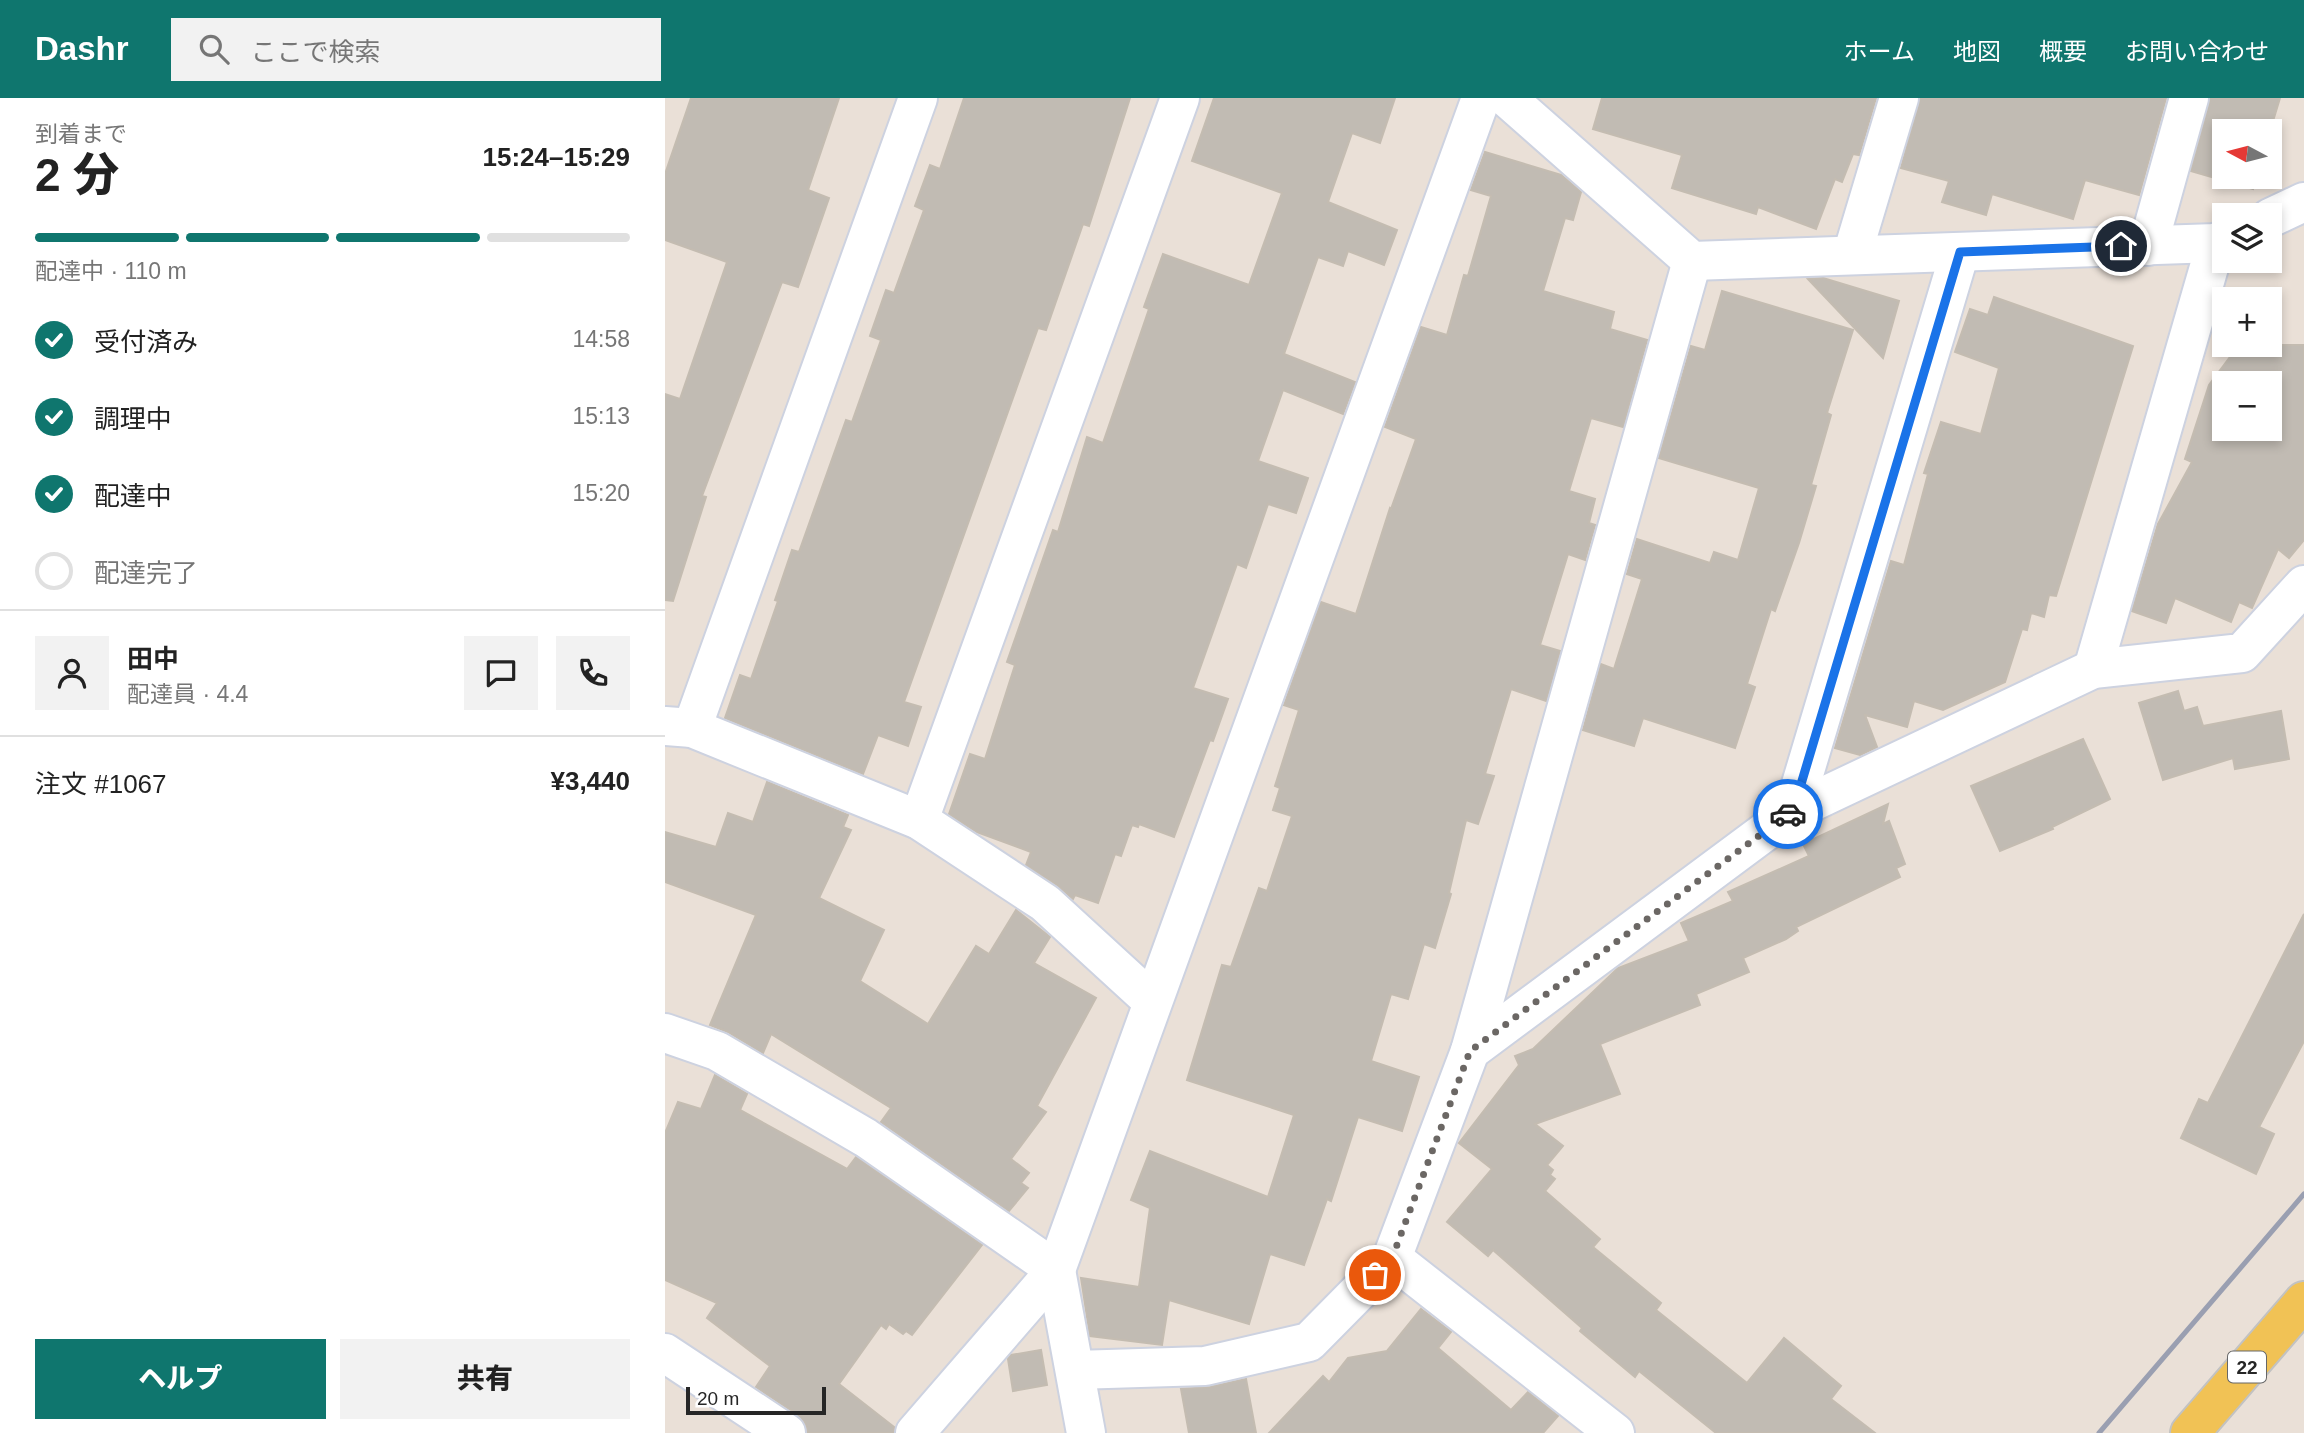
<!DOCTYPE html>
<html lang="ja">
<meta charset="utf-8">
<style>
:root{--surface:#fff;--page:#f2f2f2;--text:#222;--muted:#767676;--line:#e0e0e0;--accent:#0f766e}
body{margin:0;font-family:Arial,"Noto Sans JP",sans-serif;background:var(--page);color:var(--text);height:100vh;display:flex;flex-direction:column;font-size:26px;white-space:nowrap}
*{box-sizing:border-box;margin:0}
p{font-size:23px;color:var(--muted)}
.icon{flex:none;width:38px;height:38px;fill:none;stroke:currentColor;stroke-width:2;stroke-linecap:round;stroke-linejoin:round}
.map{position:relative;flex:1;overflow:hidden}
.panel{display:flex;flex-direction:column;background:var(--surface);width:665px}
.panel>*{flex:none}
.needle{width:46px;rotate:277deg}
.tools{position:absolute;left:1547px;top:21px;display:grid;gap:14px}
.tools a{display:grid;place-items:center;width:70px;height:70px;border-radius:0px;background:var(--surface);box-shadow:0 4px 10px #0003;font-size:35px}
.scale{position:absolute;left:21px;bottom:18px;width:140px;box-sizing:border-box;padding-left:7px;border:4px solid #262626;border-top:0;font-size:19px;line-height:24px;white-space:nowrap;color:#262626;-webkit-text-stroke:5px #fff;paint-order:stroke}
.pin{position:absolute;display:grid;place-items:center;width:60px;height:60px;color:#fff;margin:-30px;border:4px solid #fff;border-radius:50%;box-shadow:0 2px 7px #0007}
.courier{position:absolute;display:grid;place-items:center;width:70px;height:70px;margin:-35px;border:5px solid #1a73e8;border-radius:50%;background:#fff;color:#222;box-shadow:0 2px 9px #0007}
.overview em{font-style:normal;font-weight:800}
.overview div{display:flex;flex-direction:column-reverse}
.overview{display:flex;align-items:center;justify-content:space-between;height:119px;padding:0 35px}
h1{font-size:46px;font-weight:800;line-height:52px}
.bar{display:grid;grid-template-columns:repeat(4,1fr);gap:10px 7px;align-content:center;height:84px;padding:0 35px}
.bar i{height:9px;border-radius:5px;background:var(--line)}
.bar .on{background:var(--accent)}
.bar p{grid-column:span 4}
.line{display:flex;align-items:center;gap:18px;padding:0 35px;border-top:2px solid var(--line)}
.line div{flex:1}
.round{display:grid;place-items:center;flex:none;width:74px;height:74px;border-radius:0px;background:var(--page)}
ol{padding:0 35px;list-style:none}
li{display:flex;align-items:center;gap:21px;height:77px}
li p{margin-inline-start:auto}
li .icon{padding:7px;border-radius:50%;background:var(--accent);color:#fff;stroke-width:4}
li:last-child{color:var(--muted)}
li i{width:38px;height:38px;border:4px solid var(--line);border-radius:50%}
.primary-button{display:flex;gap:14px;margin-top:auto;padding:14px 35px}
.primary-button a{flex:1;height:80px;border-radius:0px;background:var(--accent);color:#fff;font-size:28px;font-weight:800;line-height:80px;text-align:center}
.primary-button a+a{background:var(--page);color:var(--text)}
header{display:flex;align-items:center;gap:42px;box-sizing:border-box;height:98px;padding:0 35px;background:var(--accent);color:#fff}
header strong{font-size:33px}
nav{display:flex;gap:38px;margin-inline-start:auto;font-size:24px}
.search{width:490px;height:63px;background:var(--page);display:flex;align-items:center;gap:18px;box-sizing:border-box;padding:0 24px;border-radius:0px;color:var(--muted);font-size:26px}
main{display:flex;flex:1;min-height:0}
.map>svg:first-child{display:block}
.building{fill:#c1bbb3;stroke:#c4bcb1;stroke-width:2;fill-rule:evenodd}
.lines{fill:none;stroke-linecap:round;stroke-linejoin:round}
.minor-casing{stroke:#cdd2e0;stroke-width:42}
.tertiary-casing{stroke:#cdd2e0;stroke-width:42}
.primary-casing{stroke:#c2c2c2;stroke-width:42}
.minor{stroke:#fff;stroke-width:38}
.tertiary{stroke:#fff;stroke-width:38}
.primary{stroke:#f1c255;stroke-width:38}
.rail{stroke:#9a9fb1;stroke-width:5}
.done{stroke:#6b6764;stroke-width:7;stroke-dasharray:0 12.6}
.route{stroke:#1a73e8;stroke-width:9}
.labels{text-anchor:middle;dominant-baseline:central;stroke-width:5;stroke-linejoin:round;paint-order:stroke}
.shield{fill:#fff;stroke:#676767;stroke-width:2}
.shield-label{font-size:19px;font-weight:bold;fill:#262626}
</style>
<header>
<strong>Dashr</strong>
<div class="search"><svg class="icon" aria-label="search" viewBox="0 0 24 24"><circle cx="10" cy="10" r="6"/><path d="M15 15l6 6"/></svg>ここで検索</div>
<nav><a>ホーム</a><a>地図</a><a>概要</a><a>お問い合わせ</a></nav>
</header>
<main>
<section class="panel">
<div class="overview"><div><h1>2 分</h1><p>到着まで</p></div><em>15:24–15:29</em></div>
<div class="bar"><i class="on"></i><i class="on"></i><i class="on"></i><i></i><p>配達中 · 110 m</p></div>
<ol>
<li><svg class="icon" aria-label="check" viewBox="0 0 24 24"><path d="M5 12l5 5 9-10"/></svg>受付済み<p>14:58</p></li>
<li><svg class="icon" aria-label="check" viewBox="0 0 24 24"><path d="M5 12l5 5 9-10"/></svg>調理中<p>15:13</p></li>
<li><svg class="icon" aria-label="check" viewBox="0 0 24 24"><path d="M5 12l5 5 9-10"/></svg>配達中<p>15:20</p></li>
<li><i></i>配達完了</li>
</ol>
<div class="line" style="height:126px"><a class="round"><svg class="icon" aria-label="person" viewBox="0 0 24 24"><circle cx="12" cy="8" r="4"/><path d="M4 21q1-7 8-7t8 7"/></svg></a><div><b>田中</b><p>配達員 · 4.4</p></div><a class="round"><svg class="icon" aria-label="chat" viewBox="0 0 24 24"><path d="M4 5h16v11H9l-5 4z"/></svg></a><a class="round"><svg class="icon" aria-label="phone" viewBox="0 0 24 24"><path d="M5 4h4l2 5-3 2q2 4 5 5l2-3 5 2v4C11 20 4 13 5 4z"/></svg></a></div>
<div class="line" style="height:91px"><div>注文 #1067</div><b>¥3,440</b></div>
<div class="primary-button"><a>ヘルプ</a><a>共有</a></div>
</section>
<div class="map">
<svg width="1639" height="1335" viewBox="0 0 1639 1335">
<rect width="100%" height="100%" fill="#eae0d7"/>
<g class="building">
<polygon points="26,0 174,0 143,92 164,100 133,189 117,184 37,398 41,399 8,503 0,502 0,296 15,301 62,164 0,142 0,76"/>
<polygon points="299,0 465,0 424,128 418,126 381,232 373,230 239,604 256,609 243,648 213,637 198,676 60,620 75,577 86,581 113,503 110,502 127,452 134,454 181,322 187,324 216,242 205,238 221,192 229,195 259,112 250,108 265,67 275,71"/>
<polygon points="549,0 730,0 715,45 687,35 663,104 732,132 719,167 683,153 678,168 653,159 619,256 690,284 678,316 618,292 593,363 643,380 631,415 603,406 581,470 572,466 528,590 563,601 548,643 545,642 509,739 474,726 473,729 467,727 456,758 450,756 433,805 410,797 408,801 392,787 361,767 366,754 312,734 284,716 305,656 320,661 350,567 342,564 388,432 393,434 422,339 438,345 484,211 479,209 498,156 584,187 617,95 527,63"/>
<polygon points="937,0 1211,0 1194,57 1188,56 1177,84 1170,81 1151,131 1093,109 1091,116 1007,90 1017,57 928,31"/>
<polygon points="1255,0 1501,0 1474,97 1420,82 1408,121 1327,96 1321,117 1277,104 1284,83 1236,70"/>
<polygon points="1545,0 1615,0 1605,33 1559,33 1559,79 1591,79 1588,91 1526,73"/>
<polygon points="820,54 896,77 916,94 908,122 900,120 878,193 949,214 945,231 982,242 958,329 926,320 904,393 930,401 924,425 930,427 920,462 903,456 875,547 895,553 881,603 846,591 820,676 829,678 813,726 801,722 784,795 786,796 770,850 759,846 743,901 726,896 706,963 754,979 737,1033 693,1019 666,1103 662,1101 639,1167 605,1156 584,1226 504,1202 497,1247 425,1238 416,1180 474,1189 485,1110 466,1102 485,1053 603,1099 629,1017 522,982 557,867 566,869 594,790 602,793 627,718 608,712 615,690 610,688 634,612 619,607 656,504 691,516 725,410 726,411 751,341 720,329 756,229 782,237 799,177 803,178 826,98 806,92"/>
<polygon points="1158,180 1234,203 1218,260 1143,181"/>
<polygon points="1057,193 1188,232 1162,315 1166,317 1146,387 1151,388 1134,445 1110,513 1106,511 1082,586 1090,589 1070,650 978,620 969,648 918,632 936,566 949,571 977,481 962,476 972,441 1045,465 1049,454 1073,462 1094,390 994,360 1026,248 1040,252"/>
<polygon points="1329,199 1468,248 1391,498 1384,497 1379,519 1366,515 1362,532 1357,531 1340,584 1278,612 1249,603 1242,629 1200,617 1212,649 1195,657 1170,650 1226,463 1239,467 1263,376 1259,375 1276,324 1316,336 1334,270 1290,254 1305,211 1323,217"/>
<path d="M 1574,247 L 1639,247 L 1639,442 L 1624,460 L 1613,451 L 1587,510 L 1574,504 L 1566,524 L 1510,500 L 1501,525 L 1467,513 L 1493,426 L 1527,364 L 1520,361 L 1544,287 ZM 1559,285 L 1605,285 L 1605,331 L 1559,331 Z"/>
<polygon points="1513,593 1519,613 1532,609 1538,628 1616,613 1624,661 1570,671 1568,660 1498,682 1474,605"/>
<polygon points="1418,641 1445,701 1387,729 1388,731 1335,753 1306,688"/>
<polygon points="102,684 183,717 178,729 186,732 154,800 219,832 195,883 263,926 311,848 324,856 351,812 385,839 369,865 431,900 372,1008 381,1014 346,1061 364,1075 356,1085 363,1090 344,1113 216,1024 226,1010 106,936 98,955 63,934 45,927 91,817 0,784 0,734 51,749 63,715 88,724"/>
<polygon points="1223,706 1218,726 1224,723 1240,766 1231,770 1235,779 1131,829 1133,833 1121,841 1078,860 1084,874 1031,896 1035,907 935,946 955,996 870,1026 898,1048 882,1067 888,1072 885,1077 890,1081 880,1093 935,1141 928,1149 996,1205 991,1212 1082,1285 1119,1240 1176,1288 1166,1301 1210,1335 1051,1335 974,1273 970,1279 915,1233 917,1230 828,1152 823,1158 782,1124 827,1071 794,1045 854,967 850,958 868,951 953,870 1024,843 1016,825 1068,803 1063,794 1144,758 1138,746"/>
<polygon points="1639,816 1639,943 1594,1029 1609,1036 1591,1076 1516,1040 1534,1001 1543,1005"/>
<polygon points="50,977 82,996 75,1012 182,1071 191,1059 317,1147 247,1237 241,1233 238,1236 224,1226 221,1231 216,1227 174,1286 229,1329 229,1335 143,1335 140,1325 133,1317 91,1289 105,1268 42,1220 52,1205 0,1182 0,1035 13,1004 36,1011"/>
<polygon points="756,1211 786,1234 773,1250 846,1312 863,1294 893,1318 878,1335 604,1335 658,1278 664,1284 683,1260 722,1253"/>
<polygon points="376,1252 382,1287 348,1293 343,1261 346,1257"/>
<polygon points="581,1281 591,1335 524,1335 516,1291 545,1289"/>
</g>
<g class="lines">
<g class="minor-casing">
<g id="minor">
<polyline points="1483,148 1524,0"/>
<polyline points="1187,157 1234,0"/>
<polyline points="1428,571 1551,145"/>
<polyline points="0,628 27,630 254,722 380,805 487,903"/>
<polyline points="27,630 253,0"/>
<polyline points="1128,713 1295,154"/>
<polyline points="254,722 515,0"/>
<polyline points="0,935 52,953 201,1040 391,1172 421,1335"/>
<polyline points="805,953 1128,713 1428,571 1577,555 1639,487"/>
<polyline points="727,1160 950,1335"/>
<polyline points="0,1255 121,1335"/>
<polyline points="410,1272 540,1268 644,1244 727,1160 805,953 1027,163"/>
<polyline points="250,1335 391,1172 816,0"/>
</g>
</g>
<g class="tertiary-casing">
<g id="tertiary">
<polyline points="842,0 1027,163 1551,145 1559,141"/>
<polyline points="1605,120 1639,104"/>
</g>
</g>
<g class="primary-casing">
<polyline id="primary" points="1525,1335 1639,1203"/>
</g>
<use href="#minor" class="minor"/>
<use href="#tertiary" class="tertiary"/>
<use href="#primary" class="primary"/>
<polyline class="rail" points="1434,1335 1639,1096"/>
</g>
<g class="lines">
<polyline class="done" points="710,1177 727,1160 805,953 1123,716"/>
<polyline class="route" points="1123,716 1128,713 1295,154 1456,148"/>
</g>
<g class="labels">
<rect class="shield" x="1563" y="1253.5" width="38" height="31" rx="5"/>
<g class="shield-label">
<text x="1582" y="1269">22</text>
</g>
</g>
</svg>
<div class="tools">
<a><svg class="needle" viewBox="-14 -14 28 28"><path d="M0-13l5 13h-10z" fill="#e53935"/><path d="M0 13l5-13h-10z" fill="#767676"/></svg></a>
<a><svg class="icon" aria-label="layers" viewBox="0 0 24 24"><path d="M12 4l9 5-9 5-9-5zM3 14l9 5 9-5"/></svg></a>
<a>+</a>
<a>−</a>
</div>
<div class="scale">20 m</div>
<div class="pin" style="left:710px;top:1177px;background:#ea580c"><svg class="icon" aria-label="bag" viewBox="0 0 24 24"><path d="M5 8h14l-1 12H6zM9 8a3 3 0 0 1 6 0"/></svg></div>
<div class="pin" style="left:1456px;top:148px;background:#1f2937"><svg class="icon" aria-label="home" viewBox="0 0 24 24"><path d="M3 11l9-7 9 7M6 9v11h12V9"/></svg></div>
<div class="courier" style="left:1123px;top:716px"><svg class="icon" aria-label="car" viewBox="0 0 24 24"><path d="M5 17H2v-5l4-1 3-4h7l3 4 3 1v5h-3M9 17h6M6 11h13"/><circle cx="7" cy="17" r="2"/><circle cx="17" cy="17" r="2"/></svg></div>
</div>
</main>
